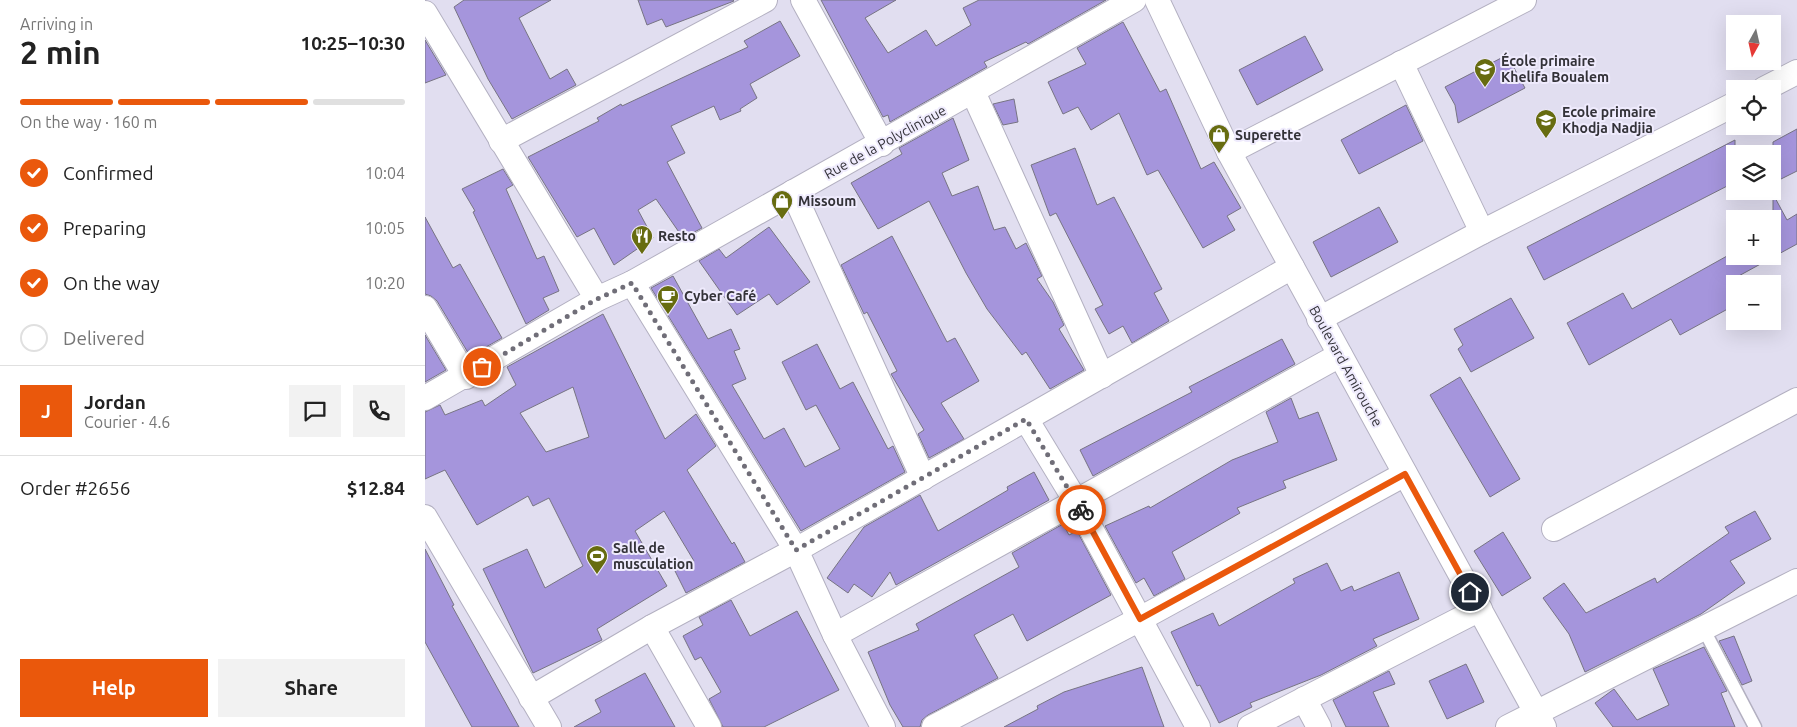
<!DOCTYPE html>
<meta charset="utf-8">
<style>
:root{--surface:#fff;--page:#f2f2f2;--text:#222;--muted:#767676;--line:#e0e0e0;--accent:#ea580c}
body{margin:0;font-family:Ubuntu,sans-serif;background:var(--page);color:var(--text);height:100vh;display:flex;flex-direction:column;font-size:19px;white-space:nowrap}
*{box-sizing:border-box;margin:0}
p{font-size:16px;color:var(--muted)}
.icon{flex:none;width:28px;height:28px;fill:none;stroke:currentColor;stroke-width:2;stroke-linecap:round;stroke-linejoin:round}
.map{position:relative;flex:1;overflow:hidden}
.panel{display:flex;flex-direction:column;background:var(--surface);width:425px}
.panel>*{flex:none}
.needle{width:32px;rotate:188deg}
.controls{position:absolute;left:1301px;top:15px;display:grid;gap:10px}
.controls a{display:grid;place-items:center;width:55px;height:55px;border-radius:0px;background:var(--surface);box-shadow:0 5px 20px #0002;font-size:25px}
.pin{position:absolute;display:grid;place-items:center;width:42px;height:42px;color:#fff;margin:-21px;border:2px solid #fff;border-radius:50%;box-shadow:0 1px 5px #0007}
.courier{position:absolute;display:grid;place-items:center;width:50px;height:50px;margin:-25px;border:4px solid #ea580c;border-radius:50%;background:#fff;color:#222;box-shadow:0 1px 6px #0007}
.summary em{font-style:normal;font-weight:600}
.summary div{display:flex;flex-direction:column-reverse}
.summary{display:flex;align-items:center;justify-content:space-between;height:85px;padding:0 20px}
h1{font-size:32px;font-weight:600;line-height:38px}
.bar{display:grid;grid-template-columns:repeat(4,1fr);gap:8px 5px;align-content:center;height:60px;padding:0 20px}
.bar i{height:6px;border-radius:4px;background:var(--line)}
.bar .active{background:var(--accent)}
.bar p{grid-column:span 4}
.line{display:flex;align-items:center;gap:12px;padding:0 20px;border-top:1px solid var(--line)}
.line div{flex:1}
.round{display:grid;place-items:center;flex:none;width:52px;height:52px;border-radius:0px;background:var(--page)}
ol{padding:0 20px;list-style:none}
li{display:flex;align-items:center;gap:15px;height:55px}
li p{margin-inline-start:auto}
li .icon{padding:5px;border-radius:50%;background:var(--accent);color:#fff;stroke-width:4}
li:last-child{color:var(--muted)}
li i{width:28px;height:28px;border:2px solid var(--line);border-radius:50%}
.action{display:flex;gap:10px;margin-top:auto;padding:10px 20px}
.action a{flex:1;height:58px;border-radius:0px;background:var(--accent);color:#fff;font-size:20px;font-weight:600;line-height:58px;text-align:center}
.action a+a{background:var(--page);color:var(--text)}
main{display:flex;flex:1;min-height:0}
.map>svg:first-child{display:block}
.building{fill:#a595dc;stroke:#777483;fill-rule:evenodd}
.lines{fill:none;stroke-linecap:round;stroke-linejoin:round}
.service-casing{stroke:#b3b0c1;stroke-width:15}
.minor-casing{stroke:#b3b0c1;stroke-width:26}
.service{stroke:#fff;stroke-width:12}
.minor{stroke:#fff;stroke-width:24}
.done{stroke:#706e78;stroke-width:5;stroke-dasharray:0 9}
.route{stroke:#ea580c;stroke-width:6}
.labels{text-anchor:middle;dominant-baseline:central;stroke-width:4;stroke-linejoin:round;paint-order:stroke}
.poi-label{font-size:14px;font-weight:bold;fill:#333238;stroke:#efebfd;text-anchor:start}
.street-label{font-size:14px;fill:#333238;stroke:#efebfd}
</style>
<main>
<section class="panel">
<div class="summary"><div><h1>2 min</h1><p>Arriving in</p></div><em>10:25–10:30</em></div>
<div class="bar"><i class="active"></i><i class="active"></i><i class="active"></i><i></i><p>On the way · 160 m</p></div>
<ol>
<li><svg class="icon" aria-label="check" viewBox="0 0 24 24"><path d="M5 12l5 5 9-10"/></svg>Confirmed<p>10:04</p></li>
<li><svg class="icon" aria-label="check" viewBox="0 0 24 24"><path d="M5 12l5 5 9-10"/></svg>Preparing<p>10:05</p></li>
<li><svg class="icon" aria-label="check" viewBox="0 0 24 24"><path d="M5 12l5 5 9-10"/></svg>On the way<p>10:20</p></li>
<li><i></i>Delivered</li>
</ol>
<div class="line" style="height:90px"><b class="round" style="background:var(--accent);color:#fff">J</b><div><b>Jordan</b><p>Courier · 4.6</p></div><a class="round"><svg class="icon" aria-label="chat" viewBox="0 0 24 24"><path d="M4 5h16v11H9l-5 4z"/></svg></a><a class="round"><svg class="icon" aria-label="phone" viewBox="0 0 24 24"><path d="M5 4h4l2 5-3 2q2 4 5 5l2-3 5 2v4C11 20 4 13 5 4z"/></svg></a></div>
<div class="line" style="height:65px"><div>Order #2656</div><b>$12.84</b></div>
<div class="action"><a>Help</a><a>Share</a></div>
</section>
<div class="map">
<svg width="1372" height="727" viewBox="0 0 1372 727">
<rect width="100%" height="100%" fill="#e1def0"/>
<g class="building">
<polygon points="39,0 126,0 94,18 125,79 142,69 151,85 87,119 63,79 29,7"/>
<polygon points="213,0 308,0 309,1 241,27 237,19 222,25"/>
<polygon points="396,0 471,0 440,18 463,53 501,30 511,46 546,25 538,8 554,0 681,0 603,44 601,42 559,62 562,67 465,122 463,115 458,117"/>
<polygon points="355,21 375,56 325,84 332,98 315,109 316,111 295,120 289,106 246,126 260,153 242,162 277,228 258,238 231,199 213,210 228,238 189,265 169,228 152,237 103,157 174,121 172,118 196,104 197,106 323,47 319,41"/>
<polygon points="698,22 735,92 741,89 776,169 789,162 816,208 802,216 810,230 778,248 733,170 722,175 694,113 666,130 653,107 638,114 623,82 661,64 652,48"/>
<polygon points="880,36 898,70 832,105 814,70"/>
<polygon points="0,40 21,75 0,83"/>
<polygon points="1082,55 1100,88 1033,123 1030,105 1020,87"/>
<polygon points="589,99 593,122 578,125 568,104"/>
<polygon points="981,105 998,141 934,174 916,140"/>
<polygon points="528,118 544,160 517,173 527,196 553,186 569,230 580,227 591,249 601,243 617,276 612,279 628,302 639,325 634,329 659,370 625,389 601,352 597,355 562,309 541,273 504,201 453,229 426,183 477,154 474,148"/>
<polygon points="1372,129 1372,171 1354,180 1348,168 1348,142"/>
<polygon points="1310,140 1310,182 1119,280 1102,247"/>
<polygon points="650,148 672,205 689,197 737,289 729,293 744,321 707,343 698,326 684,334 670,309 678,305 631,213 625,216 606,165"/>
<polygon points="78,169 88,185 81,189 112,259 119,256 134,291 118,298 124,310 101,324 48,212 50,211 37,189"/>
<polygon points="1348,194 1362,220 1372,214 1372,244 1310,278 1310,305 1255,335 1246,319 1164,365 1142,323 1198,293 1207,309 1302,256 1348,256"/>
<polygon points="954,207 973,242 906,277 888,242"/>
<polygon points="0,217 28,268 35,264 77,338 45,356 12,301 6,296 0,294"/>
<polygon points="344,227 385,282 352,305 344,294 312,315 274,261 294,249 301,258"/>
<polygon points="467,236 522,342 530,338 554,381 516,403 539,439 504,458 493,434 499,430 466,374 472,371 442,312 439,314 416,265"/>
<polygon points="248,276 283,339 306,329 315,349 309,351 321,379 307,385 339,439 359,428 380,467 415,449 391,405 381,410 357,362 392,344 415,389 428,382 463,449 468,446 480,472 376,531 226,288"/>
<polygon points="1086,298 1109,338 1046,372 1033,349 1038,345 1029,329"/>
<path d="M 178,314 L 240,439 L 271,414 L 291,446 L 262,470 L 307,544 L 309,542 L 320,562 L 261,593 L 250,571 L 269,561 L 239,511 L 210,531 L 242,586 L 172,629 L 177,640 L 108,673 L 58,569 L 102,549 L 120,588 L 158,566 L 124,498 L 108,506 L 103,496 L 52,525 L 20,470 L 0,479 L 0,412 L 15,405 L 20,415 L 57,400 L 60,406 L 91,385 L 82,367 ZM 148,387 L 164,437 L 121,452 L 95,413 Z"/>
<polygon points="0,335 21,370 0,382"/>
<polygon points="857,339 870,364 668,476 655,450 767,392 764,387"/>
<polygon points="1035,377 1095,479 1065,497 1005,395"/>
<polygon points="866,398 874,419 893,412 912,460 858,481 861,488 812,508 815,513 747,552 760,579 729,596 719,578 711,583 680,526 724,506 725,508 807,460 853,442 841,412"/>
<polygon points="609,472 624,500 471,585 465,572 447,597 429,584 423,593 402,578 439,527 495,495 513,531 583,490 582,487"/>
<polygon points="1330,511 1346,539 1305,561 1320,583 1276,614 1160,672 1144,634 1118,598 1139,583 1161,613 1230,578 1232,583 1304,533 1300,527"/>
<polygon points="638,524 644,535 652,531 686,595 602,641 588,614 549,635 573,678 503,715 497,720 495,727 478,727 465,705 443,652 494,630 491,624 594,567 587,553"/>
<polygon points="1078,532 1106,578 1077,596 1049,551"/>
<polygon points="0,549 29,605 27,606 94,727 47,727 0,642"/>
<polygon points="902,563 916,591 927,586 929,591 974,572 994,619 948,639 952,646 896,675 825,703 827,707 794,723 775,685 772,686 746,632 788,613 794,626 870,583 868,579"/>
<polygon points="306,600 325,636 372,611 414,690 339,727 298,727 284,699 296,692 276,657 270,660 258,636 278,625 274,617"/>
<polygon points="1309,636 1327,681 1317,685 1294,641"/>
<polygon points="1279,647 1302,691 1296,693 1310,727 1188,727 1170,703 1189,689 1212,720 1244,705 1228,669"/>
<polygon points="1041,664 1059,702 1022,719 1004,681"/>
<polygon points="717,667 739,727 579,727 613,709 612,706 639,692"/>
<polygon points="964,671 970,684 948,692 964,727 921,727 908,700"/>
<polygon points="220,673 250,727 149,727 176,712 170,700"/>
</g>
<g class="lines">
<g class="service-casing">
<polyline id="service" points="1278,628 1330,727"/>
</g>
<g class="minor-casing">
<g id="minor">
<polyline points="378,0 457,144"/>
<polyline points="732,0 804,152 1119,727"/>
<polyline points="0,13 172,299"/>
<polyline points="976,63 1057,232"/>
<polyline points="1339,89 1372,72"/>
<polyline points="548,92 677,376"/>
<polyline points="76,141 340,0"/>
<polyline points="804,152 1099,0"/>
<polyline points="368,192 498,478"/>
<polyline points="207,283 371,550 410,635 458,727"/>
<polyline points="0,308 41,377"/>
<polyline points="894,319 1057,232 1310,104"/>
<polyline points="0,398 172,299 207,283 709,0"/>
<polyline points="601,419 652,503 773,727"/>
<polyline points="0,517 124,727"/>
<polyline points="1129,529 1372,400"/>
<polyline points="227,627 284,727"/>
<polyline points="410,635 915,355"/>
<polyline points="106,698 227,627 371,550 867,267"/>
<polyline points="879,699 894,727"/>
<polyline points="509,727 715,619 980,474"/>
<polyline points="825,727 1055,609"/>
<polyline points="1083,727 1372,581"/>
</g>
</g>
<use href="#service" class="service"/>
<use href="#minor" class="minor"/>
</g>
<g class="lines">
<polyline class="done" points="57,367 172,299 207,283 371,550 601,419 656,510"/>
<polyline class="route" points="656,510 715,619 980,474 1045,592"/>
</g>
<defs>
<g id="school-pin" transform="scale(1.125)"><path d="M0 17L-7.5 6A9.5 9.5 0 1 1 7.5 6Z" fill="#676c10" stroke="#efebfd"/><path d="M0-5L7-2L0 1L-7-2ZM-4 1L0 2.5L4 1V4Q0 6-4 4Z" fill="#fff"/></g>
<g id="shop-pin" transform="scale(1.125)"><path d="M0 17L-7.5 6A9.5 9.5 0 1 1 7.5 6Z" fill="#676c10" stroke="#efebfd"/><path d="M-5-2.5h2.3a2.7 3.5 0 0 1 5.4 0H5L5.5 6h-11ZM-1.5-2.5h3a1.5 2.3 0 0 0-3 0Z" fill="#fff"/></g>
<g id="restaurant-pin" transform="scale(1.125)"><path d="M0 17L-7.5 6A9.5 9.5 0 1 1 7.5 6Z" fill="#676c10" stroke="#efebfd"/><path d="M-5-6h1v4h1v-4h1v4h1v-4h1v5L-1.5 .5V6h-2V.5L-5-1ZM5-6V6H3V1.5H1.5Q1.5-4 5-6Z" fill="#fff"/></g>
<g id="cafe-pin" transform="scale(1.125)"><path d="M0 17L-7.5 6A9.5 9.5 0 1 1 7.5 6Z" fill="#676c10" stroke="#efebfd"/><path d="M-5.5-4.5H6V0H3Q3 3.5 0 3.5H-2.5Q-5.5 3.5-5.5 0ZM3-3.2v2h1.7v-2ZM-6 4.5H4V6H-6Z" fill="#fff"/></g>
<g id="stadium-pin" transform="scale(1.125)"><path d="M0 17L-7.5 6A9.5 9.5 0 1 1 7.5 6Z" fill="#676c10" stroke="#efebfd"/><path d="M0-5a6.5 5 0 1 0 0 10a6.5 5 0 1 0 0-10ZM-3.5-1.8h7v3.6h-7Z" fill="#fff"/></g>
</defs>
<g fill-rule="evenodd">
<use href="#school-pin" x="1060" y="69"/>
<use href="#school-pin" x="1121" y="120"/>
<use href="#shop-pin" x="794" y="135"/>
<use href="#shop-pin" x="357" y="201"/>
<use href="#restaurant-pin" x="217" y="236"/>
<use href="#cafe-pin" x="243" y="296"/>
<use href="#stadium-pin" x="172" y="556"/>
</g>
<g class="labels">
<g class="poi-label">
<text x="1076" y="61">École primaire<tspan x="1076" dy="16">Khelifa Boualem</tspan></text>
<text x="1137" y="112">Ecole primaire<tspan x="1137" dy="16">Khodja Nadjia</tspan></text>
<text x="810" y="135">Superette</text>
<text x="373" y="201">Missoum</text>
<text x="233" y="236">Resto</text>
<text x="259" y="296">Cyber Café</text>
<text x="188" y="548">Salle de<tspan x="188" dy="16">musculation</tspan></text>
</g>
<g class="street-label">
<text transform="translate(460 142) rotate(-29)">Rue de la Polyclinique</text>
<text transform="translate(921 366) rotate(61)">Boulevard Amirouche</text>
</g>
</g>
</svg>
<div class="controls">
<a><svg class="needle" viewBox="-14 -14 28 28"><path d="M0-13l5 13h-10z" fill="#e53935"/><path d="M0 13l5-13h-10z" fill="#767676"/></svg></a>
<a><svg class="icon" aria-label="locate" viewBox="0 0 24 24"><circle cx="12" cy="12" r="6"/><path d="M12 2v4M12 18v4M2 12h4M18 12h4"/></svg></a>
<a><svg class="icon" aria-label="layers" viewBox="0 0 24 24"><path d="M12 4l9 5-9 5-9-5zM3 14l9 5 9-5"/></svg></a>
<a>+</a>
<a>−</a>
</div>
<div class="pin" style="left:57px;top:367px;background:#ea580c"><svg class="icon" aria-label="bag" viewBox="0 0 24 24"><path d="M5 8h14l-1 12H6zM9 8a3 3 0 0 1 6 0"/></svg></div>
<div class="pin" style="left:1045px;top:592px;background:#1f2937"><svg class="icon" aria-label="home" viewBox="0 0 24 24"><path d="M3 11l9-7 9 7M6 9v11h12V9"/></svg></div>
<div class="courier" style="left:656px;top:510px"><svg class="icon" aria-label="bike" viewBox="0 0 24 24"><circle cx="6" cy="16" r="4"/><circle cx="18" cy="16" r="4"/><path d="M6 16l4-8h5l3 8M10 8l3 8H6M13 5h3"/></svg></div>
</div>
</main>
